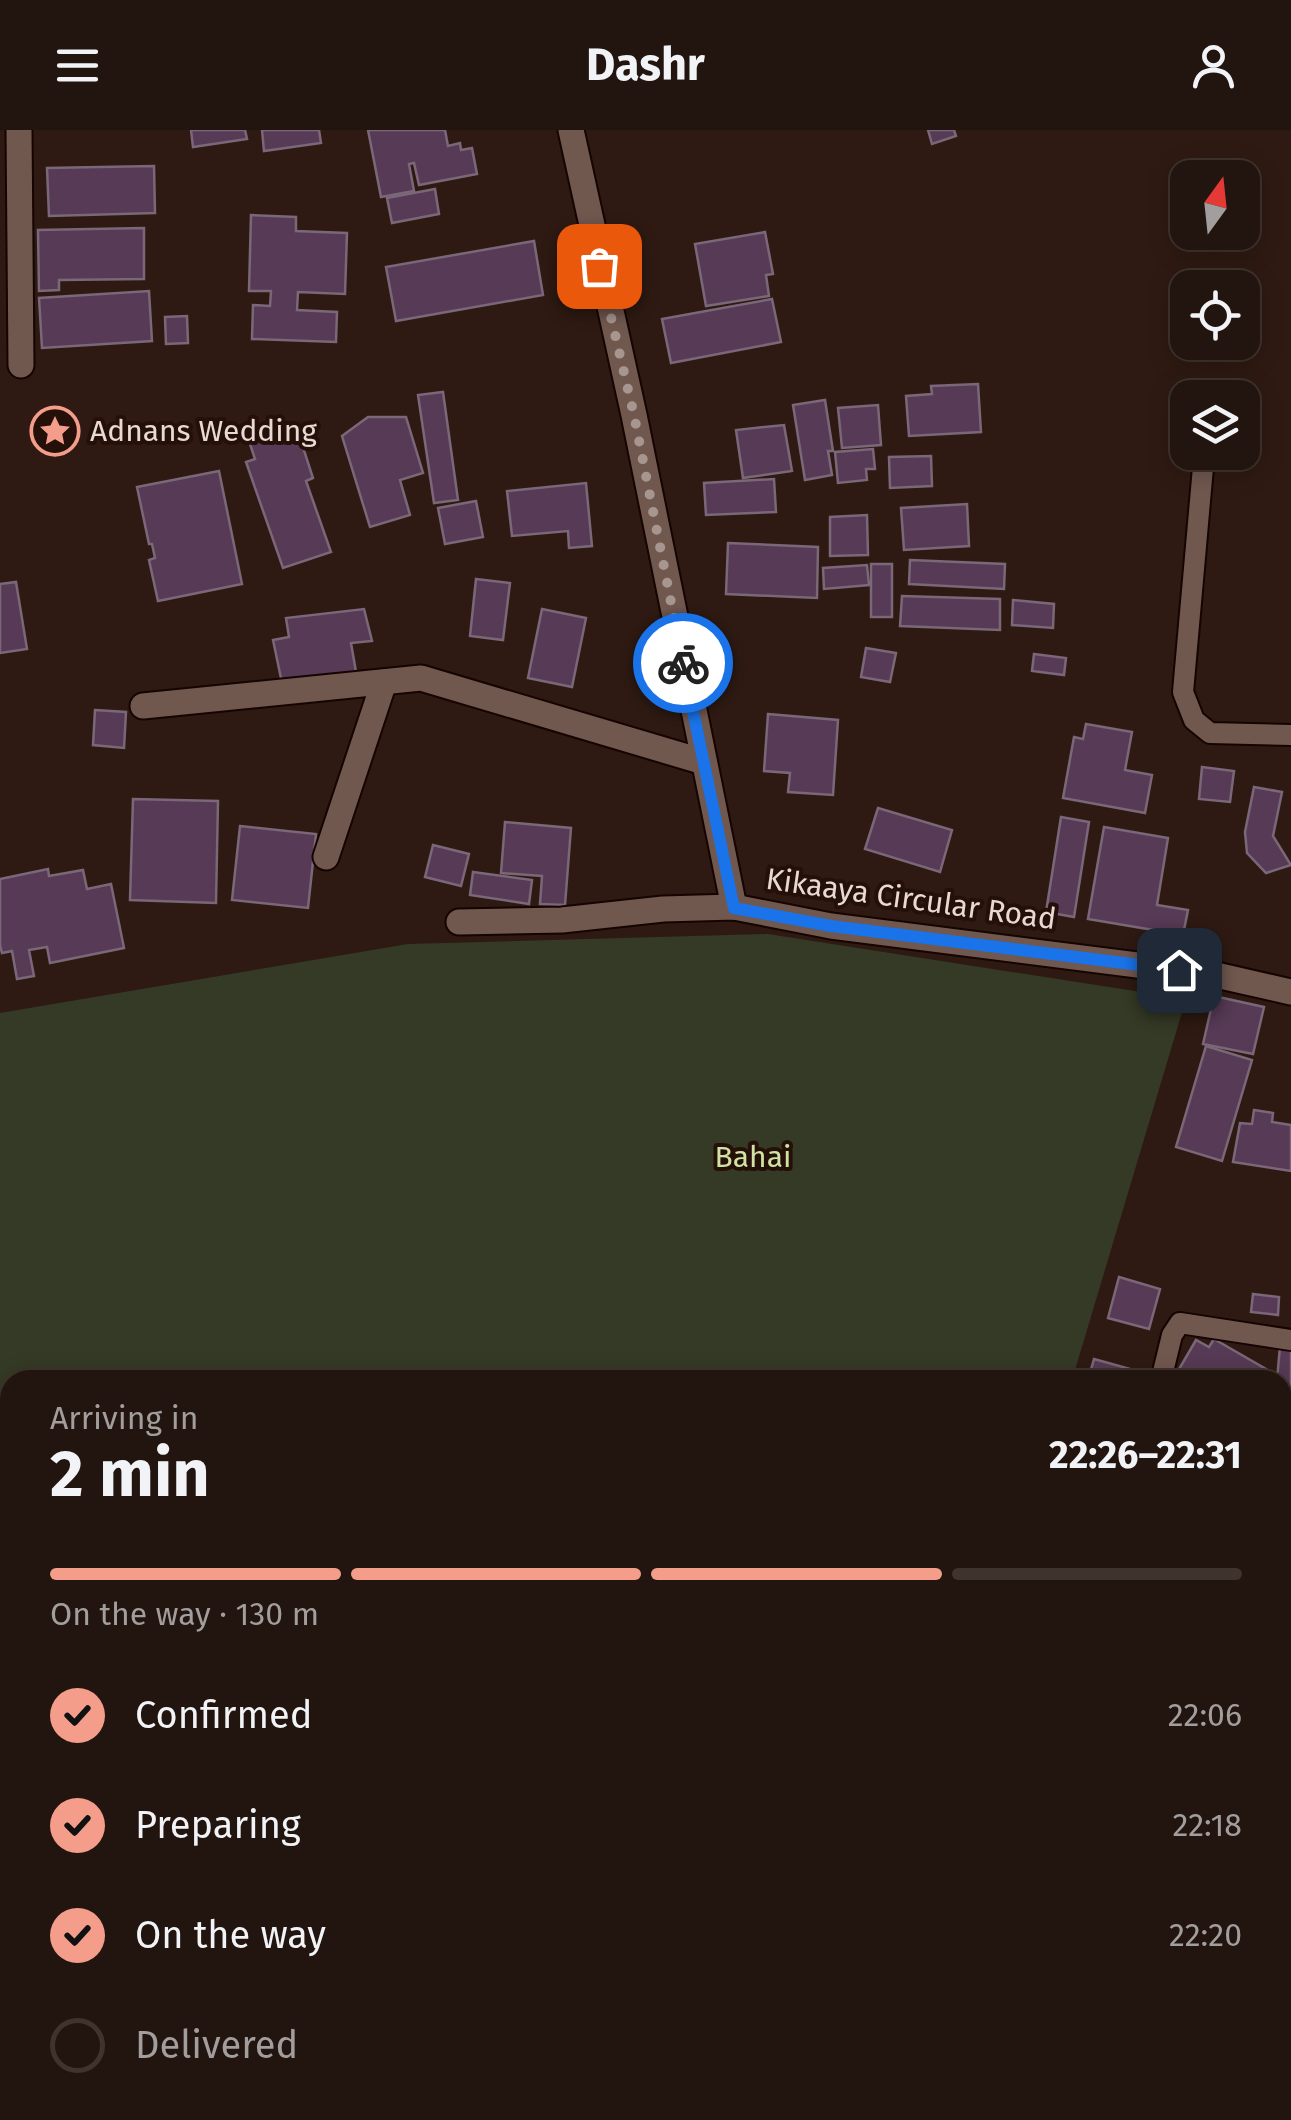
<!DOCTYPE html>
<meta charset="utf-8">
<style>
:root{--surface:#22140e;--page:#2a1d17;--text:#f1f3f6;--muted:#a29e9e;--line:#3f332e;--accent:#f49d8b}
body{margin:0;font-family:"Fira Sans",sans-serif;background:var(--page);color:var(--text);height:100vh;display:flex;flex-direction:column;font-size:38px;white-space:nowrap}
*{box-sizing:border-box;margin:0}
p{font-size:32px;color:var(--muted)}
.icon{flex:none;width:55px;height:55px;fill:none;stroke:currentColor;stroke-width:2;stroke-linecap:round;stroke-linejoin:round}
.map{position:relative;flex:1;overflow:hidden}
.details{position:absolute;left:0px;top:1240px;width:1292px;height:750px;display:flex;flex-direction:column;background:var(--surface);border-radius:30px 30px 0 0;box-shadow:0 5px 25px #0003,0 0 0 2px var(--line)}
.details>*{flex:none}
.needle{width:65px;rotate:15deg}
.buttons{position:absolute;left:1170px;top:30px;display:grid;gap:20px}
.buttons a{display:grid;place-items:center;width:90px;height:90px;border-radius:20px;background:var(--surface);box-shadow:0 5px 25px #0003,0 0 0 2px var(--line);font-size:50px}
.pin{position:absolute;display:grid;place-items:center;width:85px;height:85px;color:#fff;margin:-42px;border-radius:20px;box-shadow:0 5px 15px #0006}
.courier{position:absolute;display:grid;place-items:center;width:100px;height:100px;margin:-50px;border:8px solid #1a73e8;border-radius:50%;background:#fff;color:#222;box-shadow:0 2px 12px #0007}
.summary em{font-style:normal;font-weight:700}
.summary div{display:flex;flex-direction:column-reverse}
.summary{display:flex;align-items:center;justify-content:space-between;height:170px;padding:0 50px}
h1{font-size:65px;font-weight:700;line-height:75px}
.bar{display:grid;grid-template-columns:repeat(4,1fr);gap:15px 10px;align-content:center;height:120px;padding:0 50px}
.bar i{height:12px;border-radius:8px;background:var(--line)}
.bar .on{background:var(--accent)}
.bar p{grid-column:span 4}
ol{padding:0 50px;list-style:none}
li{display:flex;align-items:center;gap:30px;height:110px}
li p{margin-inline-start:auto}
li .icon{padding:10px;border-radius:50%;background:var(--accent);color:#111;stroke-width:4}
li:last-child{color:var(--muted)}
li i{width:55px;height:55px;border:5px solid var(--line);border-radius:50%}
header{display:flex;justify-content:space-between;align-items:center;height:130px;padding:0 50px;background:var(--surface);font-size:45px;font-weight:700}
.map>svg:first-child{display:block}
.green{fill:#353a26}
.building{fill:#573a55;stroke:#7a6778;stroke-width:2.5}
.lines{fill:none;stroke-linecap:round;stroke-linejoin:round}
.lane-casing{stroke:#150401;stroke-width:24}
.street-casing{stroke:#150401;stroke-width:29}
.lane{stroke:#71584f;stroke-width:20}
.street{stroke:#71584f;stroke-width:25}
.done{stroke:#a79690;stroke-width:10;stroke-dasharray:0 18}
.route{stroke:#1a73e8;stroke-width:12}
.labels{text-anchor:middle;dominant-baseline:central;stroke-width:8;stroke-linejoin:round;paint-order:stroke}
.poi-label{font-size:30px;fill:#e8d9d4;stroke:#241009;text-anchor:start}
.street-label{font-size:30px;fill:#e8d9d4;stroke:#241009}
.park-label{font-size:30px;fill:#d0e3a2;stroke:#241009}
</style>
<header><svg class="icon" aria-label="menu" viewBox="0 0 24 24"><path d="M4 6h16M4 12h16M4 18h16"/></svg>Dashr<svg class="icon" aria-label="person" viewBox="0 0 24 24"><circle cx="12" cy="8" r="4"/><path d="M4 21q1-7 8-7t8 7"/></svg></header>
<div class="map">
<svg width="1291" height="1990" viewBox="0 0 1291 1990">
<rect width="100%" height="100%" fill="#2e1a12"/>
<polygon class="green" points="768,804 1186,869 1072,1250 10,1250 10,1980 1282,1980 1283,1391 1291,1407 1291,1990 0,1990 0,883 408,814"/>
<g class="building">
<polygon points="191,0 245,0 247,9 193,17"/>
<polygon points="262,0 319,0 321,13 264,21"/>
<polygon points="368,0 445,0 448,16 460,13 461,20 472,18 477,44 419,55 414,33 409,34 414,61 381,67"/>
<polygon points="928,0 954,0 956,6 932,14"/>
<polygon points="154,36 155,83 49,86 47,38"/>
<polygon points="435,59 439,84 392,93 387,68"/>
<polygon points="251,85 296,87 296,101 347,103 345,164 298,162 297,180 337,182 336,212 252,209 253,175 270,176 271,161 249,161"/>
<polygon points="144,98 144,149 59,150 59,160 39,161 38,100"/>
<polygon points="765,102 773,144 766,145 769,166 706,176 695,114"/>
<polygon points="534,111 543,165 396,191 386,137"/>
<polygon points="149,161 152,211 42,218 39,168"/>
<polygon points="772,169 781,212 671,233 662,189"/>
<polygon points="187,186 188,213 166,214 165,187"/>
<polygon points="978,254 981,302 909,306 906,266 932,264 931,256"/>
<polygon points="443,262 458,370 434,373 418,265"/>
<polygon points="825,270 833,321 828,321 832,345 805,350 793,275"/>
<polygon points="878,275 881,315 842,318 838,278"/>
<polygon points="368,287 406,287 423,343 400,350 410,385 370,397 342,306"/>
<polygon points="784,295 792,341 743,348 736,300"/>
<polygon points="289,301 293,313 301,311 313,348 306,351 331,422 283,438 246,332 255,329 250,314"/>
<polygon points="873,319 875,339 866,339 867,350 838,353 835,322"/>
<polygon points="931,326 932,356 890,358 889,327"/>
<polygon points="219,341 242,454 158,471 149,430 155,428 152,414 149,414 137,357"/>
<polygon points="774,349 776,382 706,385 704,353"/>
<polygon points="586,353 592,416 569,418 568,401 512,406 507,361"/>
<polygon points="476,371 483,407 445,414 438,378"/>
<polygon points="967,374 969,416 904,420 901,378"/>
<polygon points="867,385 868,425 830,426 830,387"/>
<polygon points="728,413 818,417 817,468 726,464"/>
<polygon points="910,430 1005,434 1004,459 909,454"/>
<rect x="871" y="434" width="21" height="53"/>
<polygon points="867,435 869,455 824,459 823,438"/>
<polygon points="476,449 510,453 503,510 470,506"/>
<polygon points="16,452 27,519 0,523 0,454"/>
<polygon points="902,466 1000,469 1000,500 900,496"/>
<polygon points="1013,470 1054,474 1053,498 1012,495"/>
<polygon points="364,479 372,511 351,513 356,542 282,553 273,510 289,507 286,488"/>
<polygon points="542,479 586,488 572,557 528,548"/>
<polygon points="866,518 896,523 890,552 861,547"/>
<polygon points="1034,524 1066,528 1064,545 1032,541"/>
<polygon points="95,580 126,582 124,618 93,615"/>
<polygon points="768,584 838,590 833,665 788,662 790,643 764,641"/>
<polygon points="1086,594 1132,602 1125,640 1152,645 1145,683 1063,668 1074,607 1083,609"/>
<polygon points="1202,637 1234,641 1230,672 1199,669"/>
<polygon points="1254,657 1282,662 1273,706 1291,735 1266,743 1247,723 1245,702"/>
<polygon points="133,669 218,671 216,773 130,770"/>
<polygon points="878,678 952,700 940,742 865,719"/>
<polygon points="1061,687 1089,692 1074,787 1046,782"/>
<polygon points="505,692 571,698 565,775 540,774 542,746 501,743"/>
<polygon points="240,696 316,704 308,778 232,770"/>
<polygon points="1104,697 1168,708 1157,775 1188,780 1183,805 1088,789"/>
<polygon points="433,715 469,724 461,756 425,747"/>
<polygon points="48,739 49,746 83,740 87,759 111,754 124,818 50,833 47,817 29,820 34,846 17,849 12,821 2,823 0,815 0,749"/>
<polygon points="473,742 532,750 529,774 470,765"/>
<polygon points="1214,866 1264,877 1253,924 1203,914"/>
<polygon points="1206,916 1252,930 1222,1031 1176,1017"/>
<polygon points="1254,980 1273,983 1272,992 1291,995 1291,1041 1233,1032 1240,993 1252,994"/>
<polygon points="1119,1147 1160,1159 1149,1199 1108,1188"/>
<polygon points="1253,1164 1279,1167 1278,1185 1251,1182"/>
<polygon points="1214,1209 1266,1239 1260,1250 1183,1250 1175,1246 1196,1210 1209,1217"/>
<polygon points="1280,1216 1291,1217 1291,1355 1282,1354 1282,1250 1277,1250"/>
<polygon points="1094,1229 1134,1240 1131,1250 1088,1250"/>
<polygon points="9,1755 10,1951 0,1952 0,1760"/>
<polygon points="418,1980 438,1980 434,1990 414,1990"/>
</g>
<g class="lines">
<g class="lane-casing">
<g id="lane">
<polyline points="1204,326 1183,562 1194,590 1210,603 1291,605"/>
<polyline points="1161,1250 1172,1205 1180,1193 1291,1210"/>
<polyline points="1282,1619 1291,1626"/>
<polyline points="699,1990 713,1980"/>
</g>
</g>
<g class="street-casing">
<g id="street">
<polyline points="19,0 21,235"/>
<polyline points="571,0 634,285 734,777"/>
<polyline points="143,576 421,548 704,632"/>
<polyline points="326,727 384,552"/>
<polyline points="459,792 562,790 663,779 734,777 831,796 1216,845 1291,862"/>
</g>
</g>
<use href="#lane" class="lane"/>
<use href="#street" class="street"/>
</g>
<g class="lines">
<polyline class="done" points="599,136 634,285 683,533"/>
<polyline class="route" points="683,533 734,778 831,796 1179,840"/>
</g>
<defs>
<g id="sight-ring" transform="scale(2.5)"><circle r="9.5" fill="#241009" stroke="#f49d8b" stroke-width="1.5"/><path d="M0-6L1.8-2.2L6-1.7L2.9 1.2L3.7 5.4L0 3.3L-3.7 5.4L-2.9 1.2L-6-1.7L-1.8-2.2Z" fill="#f49d8b"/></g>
</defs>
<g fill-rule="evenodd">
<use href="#sight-ring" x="55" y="301"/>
</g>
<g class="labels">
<g class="poi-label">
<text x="90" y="301">Adnans Wedding</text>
</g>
<g class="street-label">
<text transform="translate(911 769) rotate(8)">Kikaaya Circular Road</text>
</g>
<g class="park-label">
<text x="753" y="1027">Bahai</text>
</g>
</g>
</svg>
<div class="buttons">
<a><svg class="needle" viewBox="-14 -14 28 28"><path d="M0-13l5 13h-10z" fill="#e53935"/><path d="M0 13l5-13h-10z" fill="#a29e9e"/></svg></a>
<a><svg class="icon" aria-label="locate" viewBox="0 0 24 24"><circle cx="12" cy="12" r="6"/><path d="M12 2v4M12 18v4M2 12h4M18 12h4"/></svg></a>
<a><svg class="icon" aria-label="layers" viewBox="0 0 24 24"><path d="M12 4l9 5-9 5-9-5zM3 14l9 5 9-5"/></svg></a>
</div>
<div class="pin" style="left:599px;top:136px;background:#ea580c"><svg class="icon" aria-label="bag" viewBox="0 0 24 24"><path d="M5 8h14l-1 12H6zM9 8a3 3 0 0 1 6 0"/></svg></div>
<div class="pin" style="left:1179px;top:840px;background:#1f2937"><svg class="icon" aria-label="home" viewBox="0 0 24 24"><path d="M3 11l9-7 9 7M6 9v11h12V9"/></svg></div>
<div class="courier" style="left:683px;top:533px"><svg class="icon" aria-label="bike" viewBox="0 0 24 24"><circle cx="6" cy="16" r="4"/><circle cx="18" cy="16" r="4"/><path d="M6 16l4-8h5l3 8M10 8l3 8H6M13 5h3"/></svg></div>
<section class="details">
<div class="summary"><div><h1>2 min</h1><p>Arriving in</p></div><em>22:26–22:31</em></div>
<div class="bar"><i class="on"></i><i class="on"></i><i class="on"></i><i></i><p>On the way · 130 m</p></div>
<ol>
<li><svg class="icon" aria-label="check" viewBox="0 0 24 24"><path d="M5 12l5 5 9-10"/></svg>Confirmed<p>22:06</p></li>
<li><svg class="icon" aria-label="check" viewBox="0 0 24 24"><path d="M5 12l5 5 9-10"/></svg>Preparing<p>22:18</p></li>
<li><svg class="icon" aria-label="check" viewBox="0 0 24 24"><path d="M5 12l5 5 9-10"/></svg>On the way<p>22:20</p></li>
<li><i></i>Delivered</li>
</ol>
</section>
</div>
